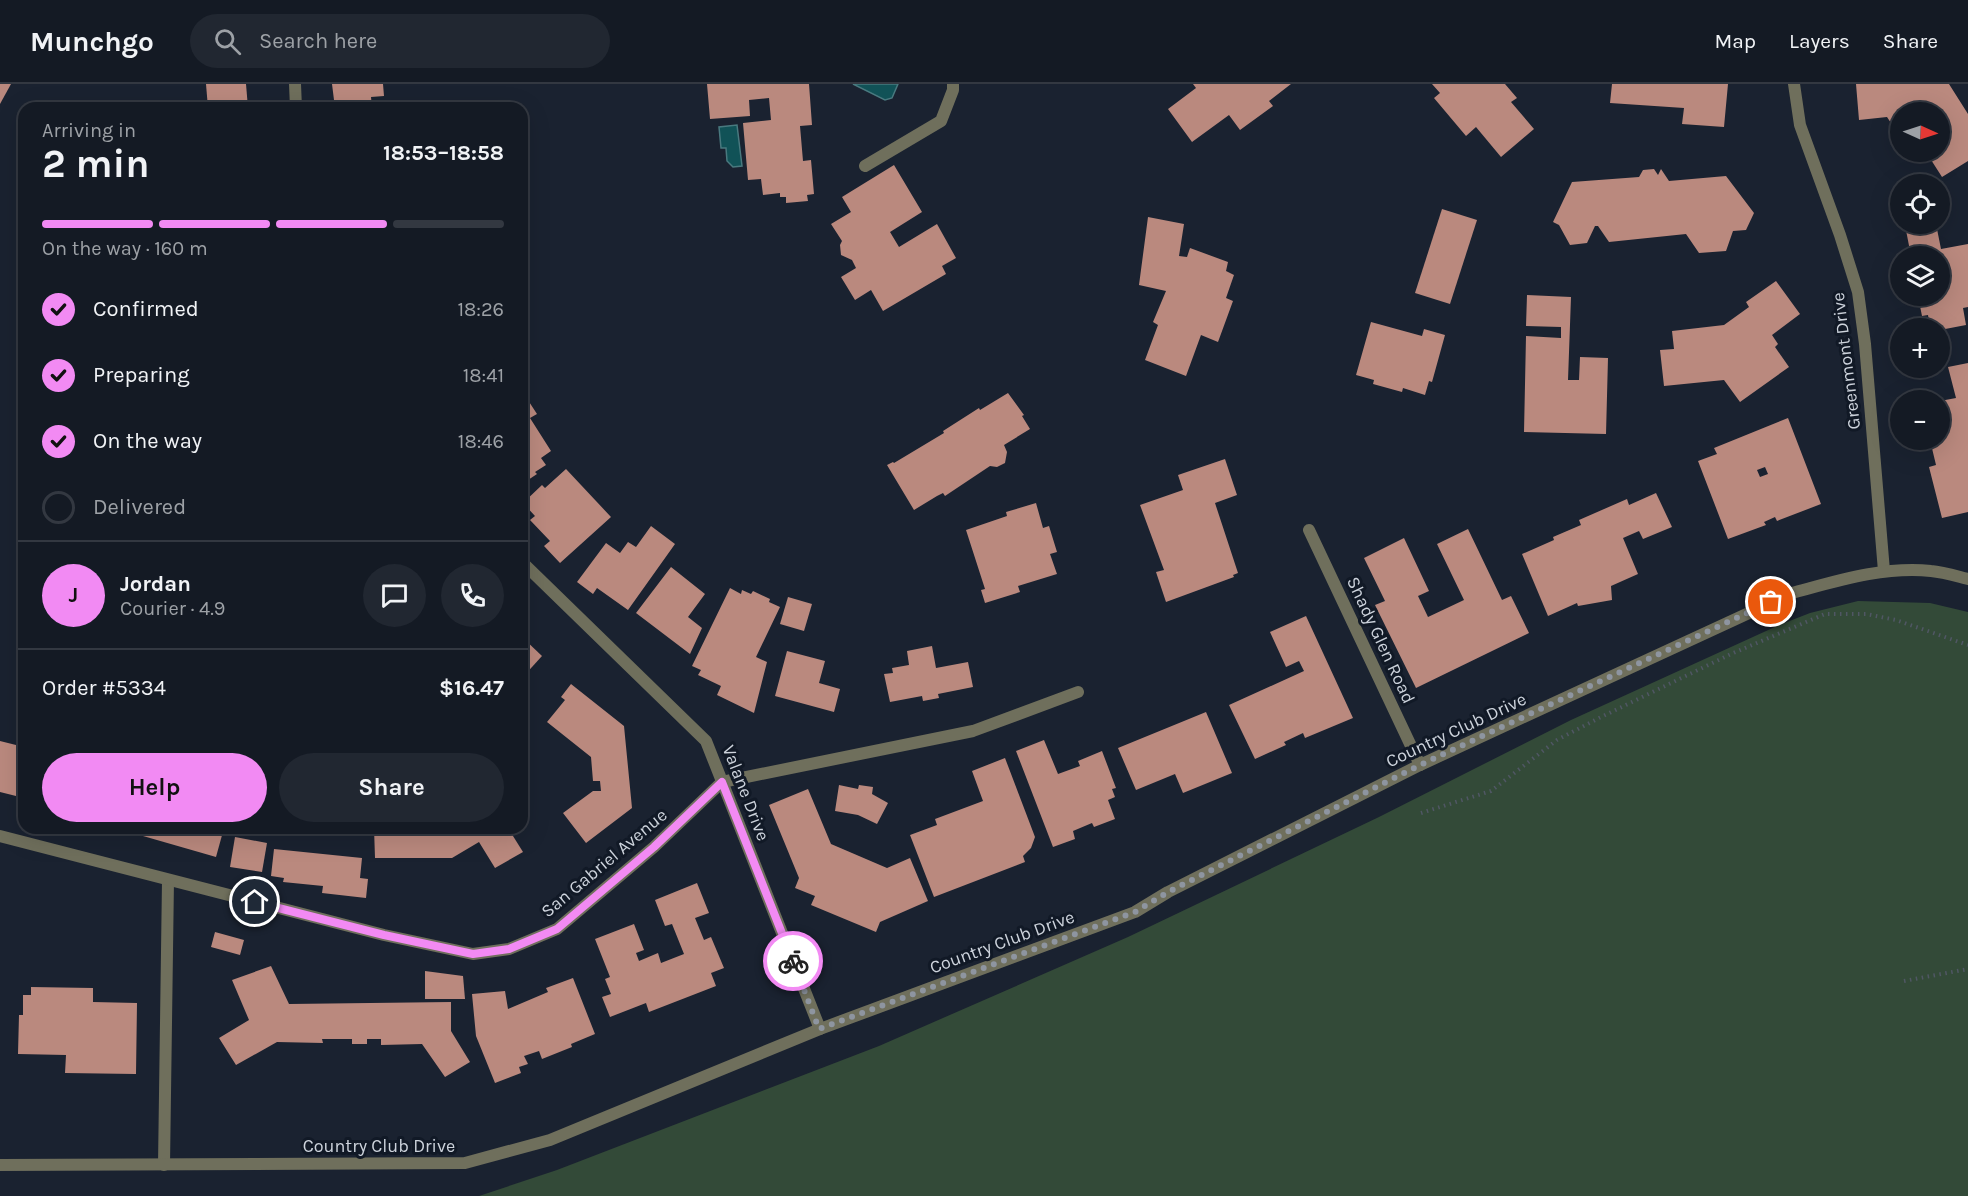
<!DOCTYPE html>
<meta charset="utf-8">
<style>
:root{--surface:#141a24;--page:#212731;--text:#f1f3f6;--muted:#9da1a6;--line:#333841;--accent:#f28af3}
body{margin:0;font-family:Karla,sans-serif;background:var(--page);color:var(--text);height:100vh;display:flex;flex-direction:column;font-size:22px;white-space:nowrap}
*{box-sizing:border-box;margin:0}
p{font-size:20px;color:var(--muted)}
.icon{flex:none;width:33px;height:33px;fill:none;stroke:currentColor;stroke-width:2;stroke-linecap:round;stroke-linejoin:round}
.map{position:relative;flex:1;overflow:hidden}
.sheet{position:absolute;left:18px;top:18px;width:510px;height:732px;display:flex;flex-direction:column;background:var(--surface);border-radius:18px;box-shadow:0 6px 24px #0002,0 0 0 2px var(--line)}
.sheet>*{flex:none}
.needle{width:39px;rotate:93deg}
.fabs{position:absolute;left:1890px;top:18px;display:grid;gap:12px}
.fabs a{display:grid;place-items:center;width:60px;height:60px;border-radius:50%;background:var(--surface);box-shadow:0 6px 24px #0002,0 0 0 2px var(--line);font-size:30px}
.pin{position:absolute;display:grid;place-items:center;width:51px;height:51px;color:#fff;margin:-26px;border:3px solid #fff;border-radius:50%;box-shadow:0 2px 6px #0007}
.courier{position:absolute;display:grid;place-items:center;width:60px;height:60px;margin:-30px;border:4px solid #f28af3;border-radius:50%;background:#fff;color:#222;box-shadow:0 2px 8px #0007}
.overview em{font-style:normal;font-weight:700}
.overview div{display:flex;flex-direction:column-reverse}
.overview{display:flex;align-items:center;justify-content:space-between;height:102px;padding:0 24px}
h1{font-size:39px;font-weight:700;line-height:45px}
.bar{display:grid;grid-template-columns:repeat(4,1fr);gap:9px 6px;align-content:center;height:72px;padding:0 24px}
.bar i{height:8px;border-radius:4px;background:var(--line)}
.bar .on{background:var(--accent)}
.bar p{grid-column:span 4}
.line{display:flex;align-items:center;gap:15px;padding:0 24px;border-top:2px solid var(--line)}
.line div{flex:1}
.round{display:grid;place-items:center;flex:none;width:63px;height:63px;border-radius:32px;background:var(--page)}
ol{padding:0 24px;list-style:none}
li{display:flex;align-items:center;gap:18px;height:66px}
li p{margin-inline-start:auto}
li .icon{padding:6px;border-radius:50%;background:var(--accent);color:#111;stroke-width:4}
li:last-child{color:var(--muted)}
li i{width:33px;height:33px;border:3px solid var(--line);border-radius:50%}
.button{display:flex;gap:12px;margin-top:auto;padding:12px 24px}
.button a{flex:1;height:69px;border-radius:36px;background:var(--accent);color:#111;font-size:24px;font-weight:700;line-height:69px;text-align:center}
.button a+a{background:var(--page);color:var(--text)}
header{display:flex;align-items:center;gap:36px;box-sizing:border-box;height:84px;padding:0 30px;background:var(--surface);border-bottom:2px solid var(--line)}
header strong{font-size:28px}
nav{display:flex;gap:33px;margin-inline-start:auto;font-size:21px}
.search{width:420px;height:54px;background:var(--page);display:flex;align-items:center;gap:15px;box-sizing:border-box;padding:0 21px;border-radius:33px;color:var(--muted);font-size:22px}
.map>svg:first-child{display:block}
.green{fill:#334a38}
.water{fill:#115257;stroke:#49797f;stroke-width:1.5}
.building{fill:#ba897e;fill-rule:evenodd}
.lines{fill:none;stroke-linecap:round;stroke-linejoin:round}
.path{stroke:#505764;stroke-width:4;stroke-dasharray:1.5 4.5;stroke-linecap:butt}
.lane{stroke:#6f6f5c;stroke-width:12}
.street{stroke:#6f6f5c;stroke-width:12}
.done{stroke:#8e95a0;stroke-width:6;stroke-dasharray:0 10.8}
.route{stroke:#f28af3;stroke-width:8}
.labels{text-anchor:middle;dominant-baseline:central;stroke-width:6;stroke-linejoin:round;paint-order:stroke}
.street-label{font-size:18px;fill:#cdd3dc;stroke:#111926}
</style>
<header>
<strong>Munchgo</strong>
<div class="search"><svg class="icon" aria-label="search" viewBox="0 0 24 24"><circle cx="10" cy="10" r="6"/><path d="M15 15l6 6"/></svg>Search here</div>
<nav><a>Map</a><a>Layers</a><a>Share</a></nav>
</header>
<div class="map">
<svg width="1968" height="1112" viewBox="0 0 1968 1112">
<rect width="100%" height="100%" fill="#1a2230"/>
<polygon class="green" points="1858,517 1930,519 1968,528 1968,1112 479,1112 557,1086 879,962 1128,853 1379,733 1571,636 1777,542 1810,529"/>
<g class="water">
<polygon points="853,0 898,0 892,14 885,16"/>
<polygon points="737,41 742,82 733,83 727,77 726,64 721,64 719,43"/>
</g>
<g class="building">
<polygon points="0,0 11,0 0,20"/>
<polygon points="206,0 246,0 248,24 208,24"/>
<polygon points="332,0 383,0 384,12 371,13 372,23 335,24"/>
<polygon points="707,0 809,0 812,41 800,42 803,77 811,76 814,110 807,111 808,117 786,119 786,113 780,113 780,109 763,111 761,95 748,96 743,39 771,36 769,14 749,16 750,32 710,35"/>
<polygon points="1193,0 1291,0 1269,17 1273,22 1240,46 1229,31 1192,58 1168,25 1196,4"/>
<polygon points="1432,0 1505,0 1517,14 1511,18 1534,45 1501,73 1476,43 1466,52 1434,14 1440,9"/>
<polygon points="1612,0 1728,0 1724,43 1682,40 1684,24 1610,19"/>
<polygon points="1856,0 1949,0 1968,30 1968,77 1942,93 1926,68 1940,68 1940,28 1900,28 1900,38 1891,39 1887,33 1859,36"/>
<polygon points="894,81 922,128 890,148 899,163 937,140 956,174 942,182 946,190 883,227 871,206 855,216 841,193 856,184 852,176 841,171 840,161 842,157 831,140 851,128 842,113"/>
<polygon points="1654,85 1658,91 1661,85 1669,97 1726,92 1754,129 1746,146 1733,147 1726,167 1699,169 1686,150 1609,158 1598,142 1595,142 1587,159 1570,161 1559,141 1553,138 1572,98 1639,93 1643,86"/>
<polygon points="1442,125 1477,136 1450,220 1415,209"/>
<polygon points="1148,133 1184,140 1179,172 1187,173 1190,164 1228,178 1226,187 1234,191 1226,214 1233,217 1218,258 1201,251 1186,292 1145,276 1158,241 1153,238 1166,207 1139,201"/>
<polygon points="1915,140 1936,140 1941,165 1968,160 1968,223 1963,224 1966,241 1940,246 1930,244 1928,231 1922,232 1918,212 1940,212 1940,172 1911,172 1905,141"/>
<polygon points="1776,197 1800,230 1772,251 1778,260 1775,263 1789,283 1740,318 1724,296 1664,302 1660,266 1674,265 1672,247 1724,241 1749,223 1746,218"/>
<polygon points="1527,211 1571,213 1568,296 1579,296 1580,273 1608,274 1606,350 1524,348 1526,252 1561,254 1561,243 1526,242"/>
<polygon points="1371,238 1422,252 1424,245 1445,251 1432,298 1429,297 1425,311 1403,304 1402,308 1373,300 1374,296 1356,291"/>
<polygon points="1968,279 1968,428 1942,434 1929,383 1936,381 1930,356 1940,356 1940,317 1956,314 1948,283"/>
<polygon points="522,307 537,330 530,334 551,367 541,374 546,381 535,388 537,390 522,400"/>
<polygon points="1008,309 1024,331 1022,332 1030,345 1004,361 1007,368 1005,379 997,383 990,382 945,412 943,409 937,412 914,426 887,381 893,378 894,379 944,349 943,347 979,324 980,326"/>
<path d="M 1788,334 L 1821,420 L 1777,437 L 1775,433 L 1764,438 L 1766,441 L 1728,455 L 1698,377 L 1717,370 L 1714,364 ZM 1765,383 L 1768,390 L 1760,393 L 1757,386 Z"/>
<polygon points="1225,375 1237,411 1215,419 1238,489 1233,491 1234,493 1166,518 1156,488 1164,486 1140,421 1183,406 1178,391"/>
<polygon points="566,385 611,433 560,479 544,462 550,457 530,436 535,432 523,419 542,401 545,404"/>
<polygon points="1656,409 1672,443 1643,455 1639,447 1623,454 1638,490 1611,502 1612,516 1578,522 1577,519 1548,532 1522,470 1554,456 1553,453 1581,441 1579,436 1627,415 1629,421"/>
<polygon points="1036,419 1043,444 1049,442 1057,468 1050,470 1057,490 1018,502 1020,508 985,519 981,506 985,505 966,446 1007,432 1006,428"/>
<polygon points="651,442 675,460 628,526 597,504 593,510 577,498 606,459 620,469 628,458 636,463"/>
<polygon points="1468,445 1502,516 1511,512 1529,549 1416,604 1375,521 1385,517 1364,474 1404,454 1429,507 1418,512 1428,533 1464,516 1437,460"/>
<polygon points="671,483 705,510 688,533 702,544 690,570 636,529"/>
<polygon points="730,504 741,510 742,506 751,510 753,507 770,515 769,518 780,523 756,573 767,578 754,629 717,611 721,602 698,591 701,586 692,582"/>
<polygon points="788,513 812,520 804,547 780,540"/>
<polygon points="1306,532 1353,634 1305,654 1303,649 1284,658 1286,661 1255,675 1229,621 1304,587 1299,577 1286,583 1270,548"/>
<polygon points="522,553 542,572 522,594"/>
<polygon points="932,562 936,584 968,578 973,603 938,610 939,614 923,617 922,612 890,618 884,590 893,589 892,584 909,581 907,567"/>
<polygon points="787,567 825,577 819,599 840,605 834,628 775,612"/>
<polygon points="571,600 624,642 632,724 586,759 563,729 593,707 601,707 600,697 593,697 591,673 547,638 565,616 561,613"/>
<polygon points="1206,628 1232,689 1183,709 1175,690 1136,706 1118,664"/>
<polygon points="1044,656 1058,690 1080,682 1078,677 1102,667 1116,704 1112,705 1115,713 1108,716 1115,735 1094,743 1092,739 1073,747 1075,755 1053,763 1016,667"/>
<polygon points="0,657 24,663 24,714 0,708"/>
<polygon points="1005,674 1035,753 1031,764 1023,772 1025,778 934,813 910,751 937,741 935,735 983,717 972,687"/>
<polygon points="839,701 858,705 859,701 873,703 872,710 888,719 877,740 858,731 835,727"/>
<polygon points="808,705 831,760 887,784 910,774 928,817 880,838 876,848 811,821 815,812 795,804 799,794 769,721"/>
<polygon points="145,744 224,744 216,773 143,752"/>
<polygon points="374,744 508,744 523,768 495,784 479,758 452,774 375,774"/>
<polygon points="235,753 267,759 262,788 230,783"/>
<polygon points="274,765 362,774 360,794 368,795 366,814 322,809 323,802 283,798 284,794 271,792"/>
<polygon points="697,799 709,829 695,834 704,856 711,853 724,884 711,889 716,902 649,928 646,919 610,933 602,913 611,910 605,895 610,893 595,855 634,840 644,866 636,869 639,877 658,869 661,879 684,870 672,840 665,842 655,816"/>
<polygon points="215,848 244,856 240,871 211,863"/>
<polygon points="271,882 289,920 451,918 451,947 470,978 445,993 422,960 381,961 381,955 367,955 367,960 352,960 352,955 322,955 323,959 277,958 236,981 219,954 249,936 232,896"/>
<polygon points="425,887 463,892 465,915 425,915"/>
<polygon points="573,894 595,950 571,960 572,963 542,975 539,967 524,972 528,980 519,983 521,989 495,999 476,952 472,910 505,907 508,925 548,908 546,904"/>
<polygon points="31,903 93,904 93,918 137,919 136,990 65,989 66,971 18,970 19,931 23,931 23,911 31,911"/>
</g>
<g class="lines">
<g class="path">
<polyline points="1421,729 1491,707 1557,656 1599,634 1731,570 1825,530 1866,530 1896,536 1968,561"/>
<polyline points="1904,897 1968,885"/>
</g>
<g class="lane">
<polyline points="865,82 941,37 953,6 953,0"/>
<polyline points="164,1081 168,796"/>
</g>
<g class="street">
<polyline points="295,0 296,24"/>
<polyline points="1794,0 1800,41 1840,151 1858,208 1865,260 1884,487"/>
<polyline points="1309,446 1420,681"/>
<polyline points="522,478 706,657 820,945"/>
<polyline points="0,752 384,851 473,870 509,865 557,845 654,763 722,698 973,647 1078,608"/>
<path d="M 0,1081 L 465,1079 L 550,1056 L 820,945 L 1135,828 L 1168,808 L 1420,681 L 1792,509 C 1837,497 1884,482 1931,487 C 1943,488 1956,492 1968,495"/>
</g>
</g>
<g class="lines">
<polyline class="done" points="793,877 819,945 1135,828 1168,808 1420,681 1771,518"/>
<polyline class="route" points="255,818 384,851 473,870 509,865 557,845 654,763 722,698 793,877"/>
</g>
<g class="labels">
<g class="street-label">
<text transform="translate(1846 277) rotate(-97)">Greenmont Drive</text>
<text transform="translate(1381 556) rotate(65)">Shady Glen Road</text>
<text transform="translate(1456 646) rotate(-25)">Country Club Drive</text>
<text transform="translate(746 709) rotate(69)">Valane Drive</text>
<text transform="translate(604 779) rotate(-40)">San Gabriel Avenue</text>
<text transform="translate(1002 858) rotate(-20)">Country Club Drive</text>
<text x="379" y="1062">Country Club Drive</text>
</g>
</g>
</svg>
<div class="fabs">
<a><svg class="needle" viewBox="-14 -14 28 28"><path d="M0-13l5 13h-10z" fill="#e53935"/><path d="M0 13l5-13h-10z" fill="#9da1a6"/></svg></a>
<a><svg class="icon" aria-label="locate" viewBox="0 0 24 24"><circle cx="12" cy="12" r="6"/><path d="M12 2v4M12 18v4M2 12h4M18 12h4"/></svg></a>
<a><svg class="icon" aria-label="layers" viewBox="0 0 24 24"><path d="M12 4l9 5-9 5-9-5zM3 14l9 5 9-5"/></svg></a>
<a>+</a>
<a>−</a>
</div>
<div class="pin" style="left:1771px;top:518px;background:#ea580c"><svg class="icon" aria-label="bag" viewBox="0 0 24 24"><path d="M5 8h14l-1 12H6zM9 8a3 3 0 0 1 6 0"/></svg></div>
<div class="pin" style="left:255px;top:818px;background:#1f2937"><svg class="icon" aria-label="home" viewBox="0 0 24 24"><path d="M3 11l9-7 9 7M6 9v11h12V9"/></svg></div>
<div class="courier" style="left:793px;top:877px"><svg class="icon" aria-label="bike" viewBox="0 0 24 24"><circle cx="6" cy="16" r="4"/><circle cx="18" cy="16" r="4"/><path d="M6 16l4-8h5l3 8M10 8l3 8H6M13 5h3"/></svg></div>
<section class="sheet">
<div class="overview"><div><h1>2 min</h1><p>Arriving in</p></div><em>18:53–18:58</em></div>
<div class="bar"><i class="on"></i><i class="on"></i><i class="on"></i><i></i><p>On the way · 160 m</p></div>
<ol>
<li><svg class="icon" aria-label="check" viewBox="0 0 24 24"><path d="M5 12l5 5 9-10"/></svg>Confirmed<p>18:26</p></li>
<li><svg class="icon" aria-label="check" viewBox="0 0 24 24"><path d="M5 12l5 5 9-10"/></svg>Preparing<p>18:41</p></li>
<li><svg class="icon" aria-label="check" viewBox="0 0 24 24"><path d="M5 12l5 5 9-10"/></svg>On the way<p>18:46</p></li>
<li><i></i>Delivered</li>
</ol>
<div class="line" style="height:108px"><b class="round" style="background:var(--accent);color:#111">J</b><div><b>Jordan</b><p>Courier · 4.9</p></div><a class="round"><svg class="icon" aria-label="chat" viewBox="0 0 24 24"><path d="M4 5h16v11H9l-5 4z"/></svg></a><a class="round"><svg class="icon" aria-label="phone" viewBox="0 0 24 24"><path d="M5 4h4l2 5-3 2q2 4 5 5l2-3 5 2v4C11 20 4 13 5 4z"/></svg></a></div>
<div class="line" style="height:78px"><div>Order #5334</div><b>$16.47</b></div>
<div class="button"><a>Help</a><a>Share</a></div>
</section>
</div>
